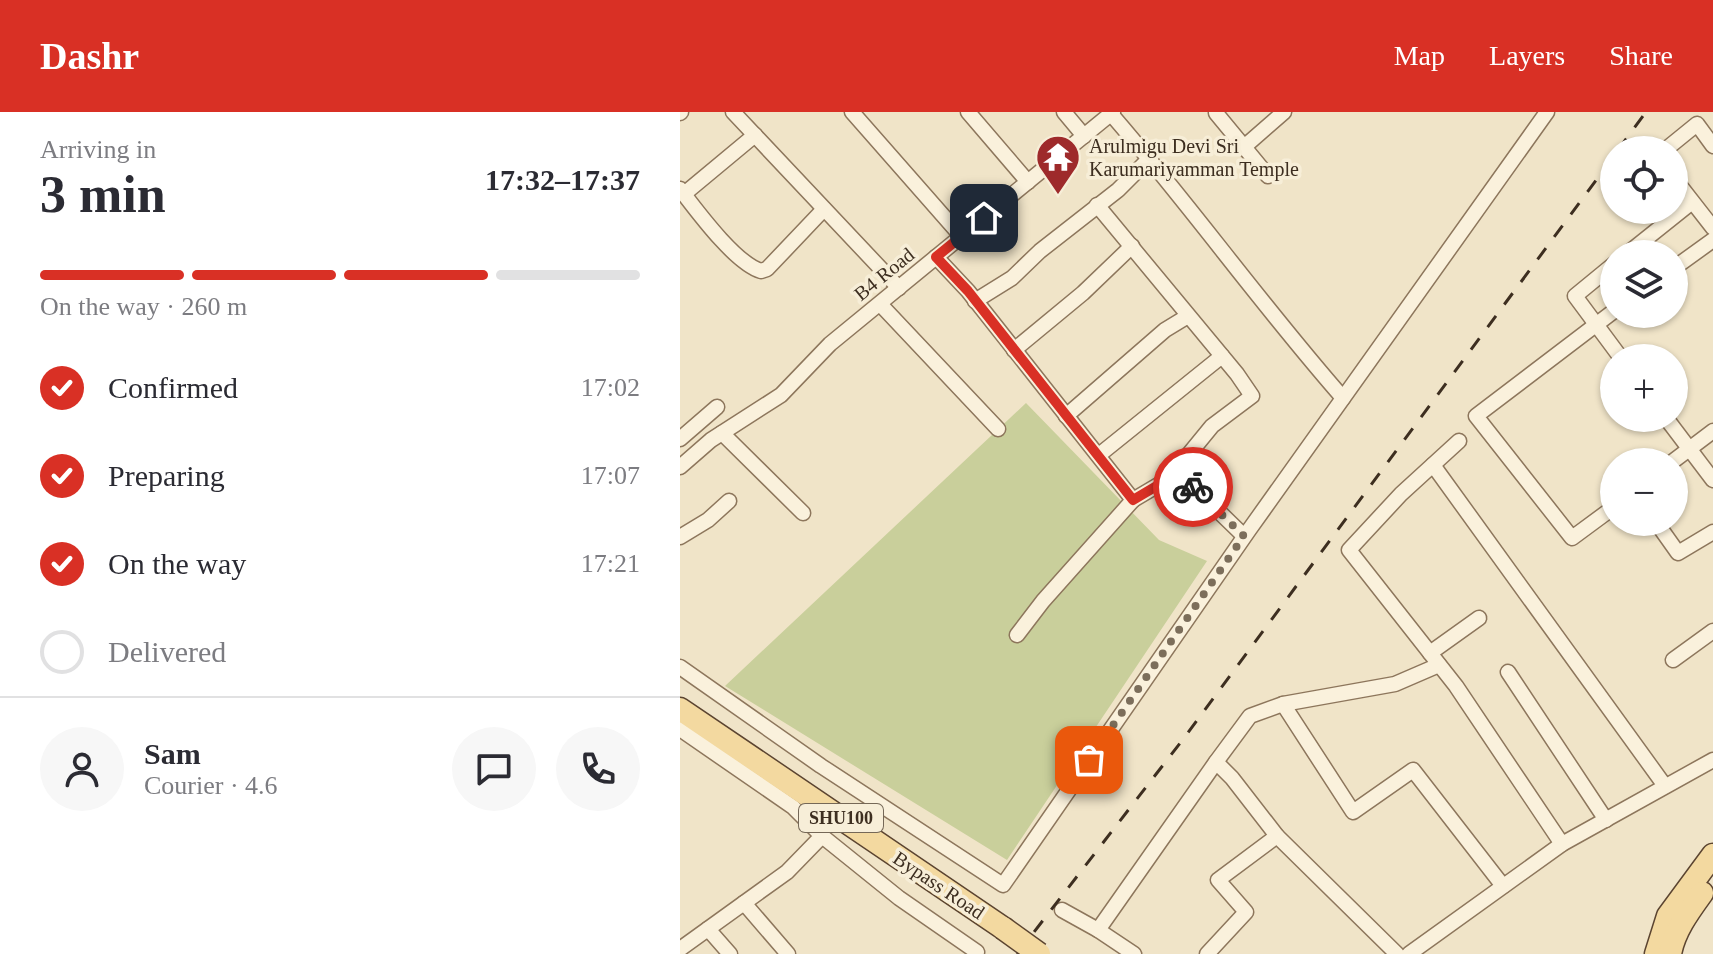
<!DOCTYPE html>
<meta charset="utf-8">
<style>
:root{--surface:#fff;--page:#f7f7f7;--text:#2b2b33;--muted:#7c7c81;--line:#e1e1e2;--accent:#d93025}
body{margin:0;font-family:"Times New Roman",serif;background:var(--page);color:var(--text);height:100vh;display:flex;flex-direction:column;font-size:30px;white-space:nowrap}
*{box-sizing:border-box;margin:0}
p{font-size:26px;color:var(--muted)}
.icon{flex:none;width:44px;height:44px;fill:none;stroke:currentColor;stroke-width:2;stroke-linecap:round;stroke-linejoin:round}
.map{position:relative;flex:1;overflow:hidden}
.sheet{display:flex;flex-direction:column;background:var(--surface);width:680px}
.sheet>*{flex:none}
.fabs{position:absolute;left:920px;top:24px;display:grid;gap:16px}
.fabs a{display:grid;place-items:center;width:88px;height:88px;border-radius:50%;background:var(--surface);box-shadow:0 2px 6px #0004;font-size:40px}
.pin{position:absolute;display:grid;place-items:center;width:68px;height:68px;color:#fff;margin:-34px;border-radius:16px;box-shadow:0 4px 12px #0006}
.courier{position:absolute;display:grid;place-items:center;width:80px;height:80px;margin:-40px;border:6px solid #d93025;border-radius:50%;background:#fff;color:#222;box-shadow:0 2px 10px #0007}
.headline em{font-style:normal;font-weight:700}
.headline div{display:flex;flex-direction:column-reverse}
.headline{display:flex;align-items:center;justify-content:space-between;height:136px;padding:0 40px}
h1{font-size:52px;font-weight:700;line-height:60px}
.bar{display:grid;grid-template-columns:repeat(4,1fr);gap:12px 8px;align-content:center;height:96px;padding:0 40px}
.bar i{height:10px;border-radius:6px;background:var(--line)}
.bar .active{background:var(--accent)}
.bar p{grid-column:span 4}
.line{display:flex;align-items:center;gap:20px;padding:0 40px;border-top:2px solid var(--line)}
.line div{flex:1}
.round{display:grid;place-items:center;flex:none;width:84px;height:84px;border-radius:42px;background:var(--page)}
ol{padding:0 40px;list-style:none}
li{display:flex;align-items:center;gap:24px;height:88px}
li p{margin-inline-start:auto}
li .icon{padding:8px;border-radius:50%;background:var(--accent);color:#fff;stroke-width:4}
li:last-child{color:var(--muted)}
li i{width:44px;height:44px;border:4px solid var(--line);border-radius:50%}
header{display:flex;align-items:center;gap:48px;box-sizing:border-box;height:112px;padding:0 40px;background:var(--accent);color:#fff}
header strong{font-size:38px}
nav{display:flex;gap:44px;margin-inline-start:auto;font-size:28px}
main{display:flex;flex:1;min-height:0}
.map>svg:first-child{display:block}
.green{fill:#c9cf9b}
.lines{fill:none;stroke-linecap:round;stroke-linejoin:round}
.minor-casing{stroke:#8d765c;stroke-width:17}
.primary-casing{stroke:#5b4430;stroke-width:25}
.minor{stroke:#faf1dc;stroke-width:14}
.primary{stroke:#f3d9a0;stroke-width:22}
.rail{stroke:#3d2e20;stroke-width:3;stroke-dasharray:14 14;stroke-linecap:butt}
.primary-bridge-casing{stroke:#5b4430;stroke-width:25;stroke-linecap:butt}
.primary-bridge{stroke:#f3d9a0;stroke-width:22}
.done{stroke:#7c6e5b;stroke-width:8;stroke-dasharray:0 14.4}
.route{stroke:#d93025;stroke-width:10}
.labels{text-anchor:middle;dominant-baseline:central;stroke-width:7;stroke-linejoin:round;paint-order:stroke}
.shield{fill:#f7eed8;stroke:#756857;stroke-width:2}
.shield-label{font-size:18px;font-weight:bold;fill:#3d2e20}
.poi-label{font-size:20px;fill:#3d2e20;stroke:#f7eed8;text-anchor:start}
.street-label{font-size:20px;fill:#3d2e20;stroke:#f7eed8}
</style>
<header>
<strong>Dashr</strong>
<nav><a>Map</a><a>Layers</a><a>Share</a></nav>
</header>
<main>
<section class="sheet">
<div class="headline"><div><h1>3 min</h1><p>Arriving in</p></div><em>17:32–17:37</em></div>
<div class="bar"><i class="active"></i><i class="active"></i><i class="active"></i><i></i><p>On the way · 260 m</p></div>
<ol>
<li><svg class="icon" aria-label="check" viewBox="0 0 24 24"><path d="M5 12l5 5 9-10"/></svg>Confirmed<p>17:02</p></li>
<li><svg class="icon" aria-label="check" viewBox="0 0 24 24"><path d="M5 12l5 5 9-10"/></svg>Preparing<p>17:07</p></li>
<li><svg class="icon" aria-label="check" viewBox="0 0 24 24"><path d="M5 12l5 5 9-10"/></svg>On the way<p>17:21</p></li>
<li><i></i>Delivered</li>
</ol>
<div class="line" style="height:144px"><a class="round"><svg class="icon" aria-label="person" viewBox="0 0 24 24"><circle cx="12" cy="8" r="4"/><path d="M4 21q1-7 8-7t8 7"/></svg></a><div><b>Sam</b><p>Courier · 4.6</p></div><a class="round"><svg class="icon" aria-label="chat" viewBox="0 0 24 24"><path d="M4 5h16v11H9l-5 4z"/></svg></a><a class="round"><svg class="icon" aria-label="phone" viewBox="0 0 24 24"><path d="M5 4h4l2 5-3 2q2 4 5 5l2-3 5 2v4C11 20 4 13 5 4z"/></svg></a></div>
</section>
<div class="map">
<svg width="1033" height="842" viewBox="0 0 1033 842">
<rect width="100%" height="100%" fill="#f0e4c8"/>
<polygon class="green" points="346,291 479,428 527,449 327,748 45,574"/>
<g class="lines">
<g class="minor-casing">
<g id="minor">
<polyline points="53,0 219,176"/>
<polyline points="172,0 281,124"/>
<polyline points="288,0 348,70"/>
<polyline points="384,0 404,24"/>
<polyline points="0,1 1,0"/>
<polyline points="536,1 588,64"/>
<path d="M 431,2 C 511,94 582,194 663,286"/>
<polyline points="564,35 604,0"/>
<polyline points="985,38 1017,12 1033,34"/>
<polyline points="994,66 1033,116"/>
<path d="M 0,77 C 17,99 55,151 81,159 L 87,157 L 144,97"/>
<polyline points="4,82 75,23"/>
<polyline points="417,93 557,262 572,284 532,314 496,358 480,372 453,388"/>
<polyline points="947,142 1012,90"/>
<polyline points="256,145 288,179 453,388 363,489 337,523"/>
<polyline points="934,152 895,184 941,246"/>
<polyline points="994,156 1033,128"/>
<polyline points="295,189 332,166 360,139 438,78 470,46"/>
<polyline points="200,192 318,317"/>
<polyline points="934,199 796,304 892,426 934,395"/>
<polyline points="334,238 403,181 452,134"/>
<polyline points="386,304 485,218 508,204"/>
<polyline points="986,306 1033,368"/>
<polyline points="42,321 123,401"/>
<polyline points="0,327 37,295"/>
<polyline points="779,329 721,382 669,438 776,574 882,732"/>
<polyline points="419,343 542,244"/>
<polyline points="992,350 1033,319"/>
<polyline points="753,353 985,674"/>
<polyline points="0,355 31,328 101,283 150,232 433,0"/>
<polyline points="496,358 564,424"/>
<polyline points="976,410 998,441 1033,420"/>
<polyline points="0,425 28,408 49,389"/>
<polyline points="750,541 799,506"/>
<polyline points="993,548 1033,519"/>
<polyline points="0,555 141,654 323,773 569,418 867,0"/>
<polyline points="828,560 926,708"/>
<polyline points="603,592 673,700 733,658 823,774"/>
<polyline points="0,617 113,695 142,724 107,760 0,837"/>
<polyline points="536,650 570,604 603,592 715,572 759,553"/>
<polyline points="142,724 219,786 297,840"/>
<polyline points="64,791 108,842"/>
<polyline points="382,798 418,818"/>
<polyline points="28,817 50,842"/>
<polyline points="454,842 418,818 536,650 552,666 597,724 717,842"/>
<polyline points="527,842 566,800 538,768 597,724"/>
<polyline points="729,842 882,732 1033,648"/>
</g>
</g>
<g class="primary-casing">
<g id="primary">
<polyline points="0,597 323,816"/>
<polyline points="976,842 988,804 1033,743"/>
<path d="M 990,842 C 994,819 1009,799 1022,781"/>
</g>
</g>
<use href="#minor" class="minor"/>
<use href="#primary" class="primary"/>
<g class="rail">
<polyline points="938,38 966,0"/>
<polyline points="337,842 504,626 934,44"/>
</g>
<g class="primary-bridge-casing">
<polyline id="primary-bridge" points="323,816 359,842"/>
</g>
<use href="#primary-bridge" class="primary-bridge"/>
</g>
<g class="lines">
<polyline class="done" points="409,648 564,424 513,375"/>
<polyline class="route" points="304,106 256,145 288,179 453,388 480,372 496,358 513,375"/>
</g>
<defs>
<g id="temple-pin" transform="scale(2.3)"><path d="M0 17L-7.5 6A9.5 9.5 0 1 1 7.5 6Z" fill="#9e2a2b" stroke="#f7eed8"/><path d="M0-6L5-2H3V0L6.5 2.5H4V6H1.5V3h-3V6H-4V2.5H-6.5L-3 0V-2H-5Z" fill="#fff"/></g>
</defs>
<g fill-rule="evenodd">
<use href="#temple-pin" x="378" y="45"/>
</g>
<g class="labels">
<rect class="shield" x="119" y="692" width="84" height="28" rx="6"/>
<g class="shield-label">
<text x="161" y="706">SHU100</text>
</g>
<g class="poi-label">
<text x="409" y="34">Arulmigu Devi Sri<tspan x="409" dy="23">Karumariyamman Temple</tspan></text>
</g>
<g class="street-label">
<text transform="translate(204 162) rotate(-39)">B4 Road</text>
<text transform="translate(259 773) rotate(34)">Bypass Road</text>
</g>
</g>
</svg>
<div class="fabs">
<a><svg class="icon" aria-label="locate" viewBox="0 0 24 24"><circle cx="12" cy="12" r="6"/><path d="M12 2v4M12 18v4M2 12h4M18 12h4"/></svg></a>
<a><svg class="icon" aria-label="layers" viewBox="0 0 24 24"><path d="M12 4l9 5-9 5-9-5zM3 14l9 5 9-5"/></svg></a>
<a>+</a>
<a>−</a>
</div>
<div class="pin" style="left:409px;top:648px;background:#ea580c"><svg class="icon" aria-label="bag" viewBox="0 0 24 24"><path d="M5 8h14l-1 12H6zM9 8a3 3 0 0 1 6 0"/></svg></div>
<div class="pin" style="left:304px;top:106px;background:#1f2937"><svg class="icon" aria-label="home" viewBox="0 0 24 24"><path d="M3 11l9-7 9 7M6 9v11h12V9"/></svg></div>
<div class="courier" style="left:513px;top:375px"><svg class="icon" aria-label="bike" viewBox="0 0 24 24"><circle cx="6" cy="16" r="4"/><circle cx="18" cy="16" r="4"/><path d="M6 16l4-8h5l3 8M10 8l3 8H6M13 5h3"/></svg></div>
</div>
</main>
